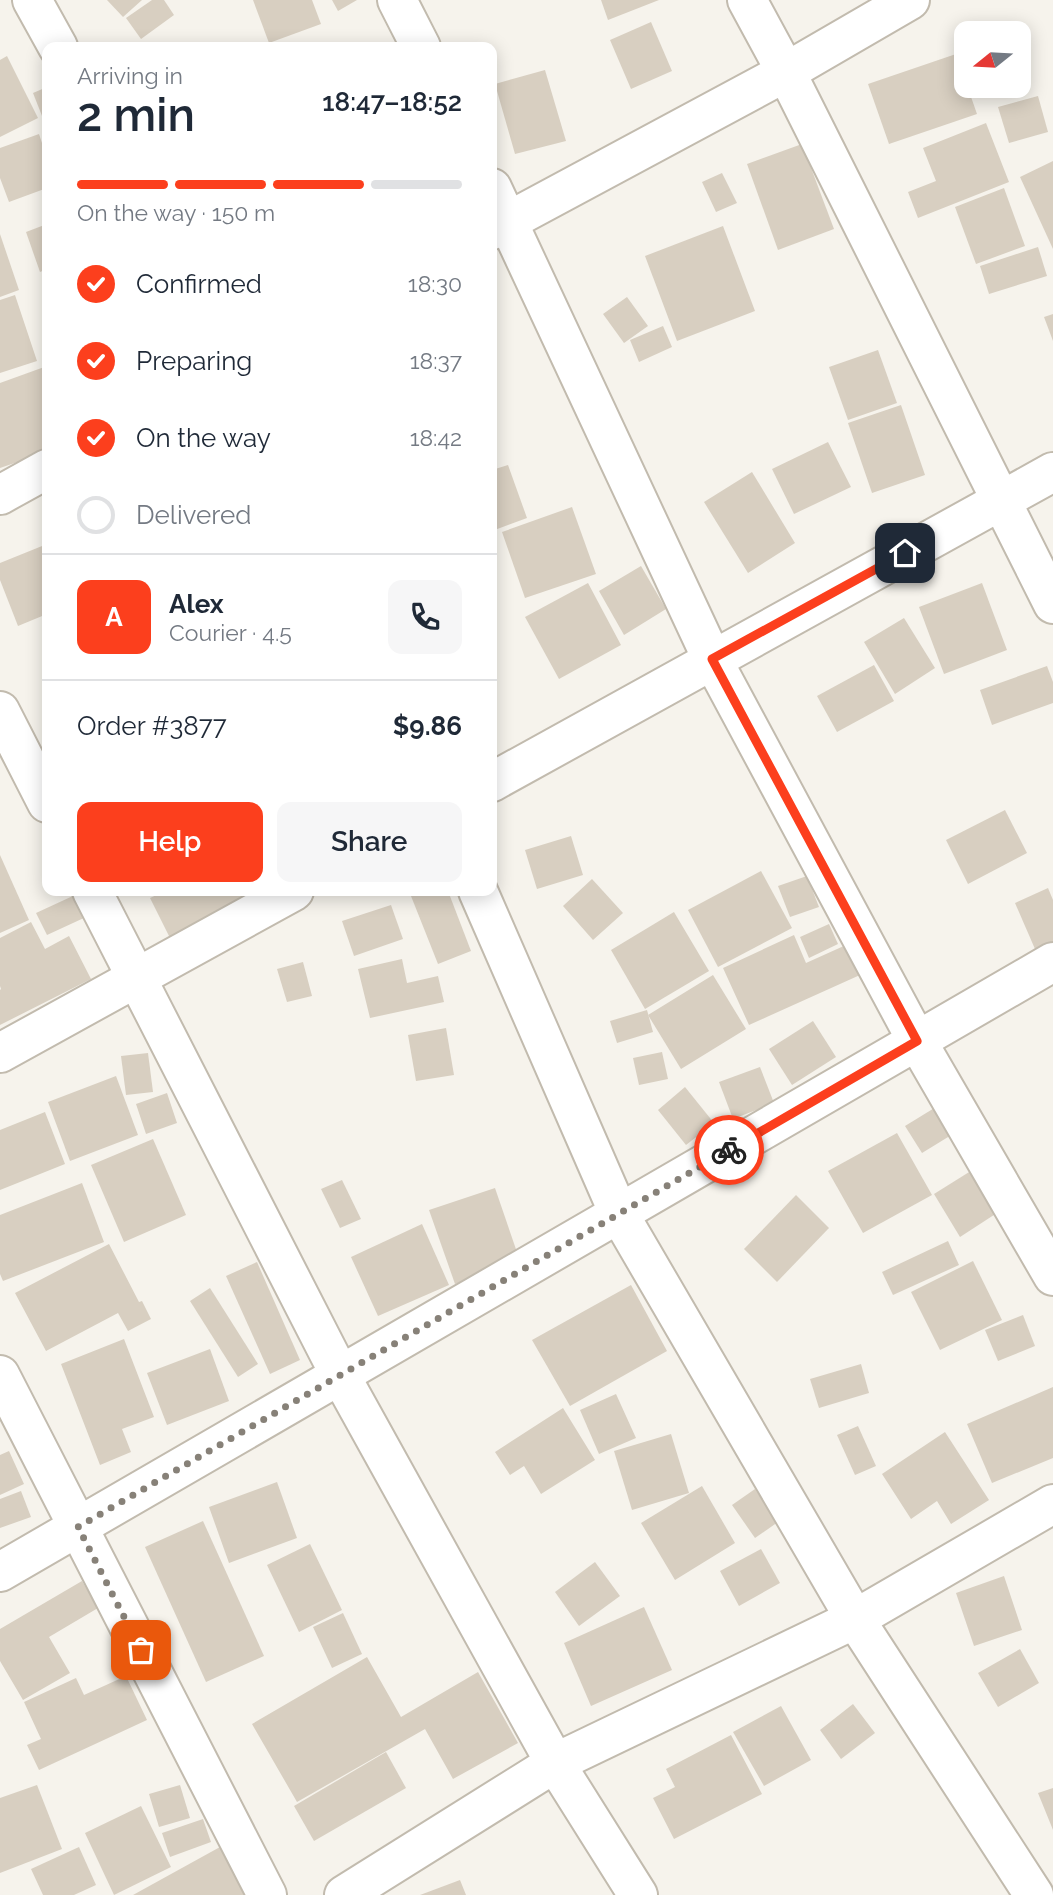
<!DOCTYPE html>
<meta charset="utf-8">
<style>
:root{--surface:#fff;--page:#f6f6f7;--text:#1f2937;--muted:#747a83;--line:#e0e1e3;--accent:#fc3f1d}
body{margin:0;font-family:Raleway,sans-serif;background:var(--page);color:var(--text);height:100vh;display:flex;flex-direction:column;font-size:26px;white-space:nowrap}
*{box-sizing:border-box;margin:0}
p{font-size:23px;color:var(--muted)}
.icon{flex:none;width:38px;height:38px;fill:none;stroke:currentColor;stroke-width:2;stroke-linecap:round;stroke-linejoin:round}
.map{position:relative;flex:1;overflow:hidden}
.drawer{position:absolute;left:42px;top:42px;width:455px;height:854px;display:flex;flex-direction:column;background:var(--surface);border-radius:14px;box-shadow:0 4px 18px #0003}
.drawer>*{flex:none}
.needle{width:46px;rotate:252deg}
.buttons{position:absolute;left:954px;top:21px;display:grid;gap:14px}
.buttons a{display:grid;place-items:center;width:77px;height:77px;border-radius:14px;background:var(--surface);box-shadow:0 4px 18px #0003;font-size:35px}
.pin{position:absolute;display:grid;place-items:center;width:60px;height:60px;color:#fff;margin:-30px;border-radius:14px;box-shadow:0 4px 10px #0006}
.courier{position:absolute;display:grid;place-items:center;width:70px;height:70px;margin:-35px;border:5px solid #fc3f1d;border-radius:50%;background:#fff;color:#222;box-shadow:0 2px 9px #0007}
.head em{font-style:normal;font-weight:600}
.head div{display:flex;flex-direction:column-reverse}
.head{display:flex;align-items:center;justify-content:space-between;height:119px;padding:0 35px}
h1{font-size:46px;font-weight:600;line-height:52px}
.bar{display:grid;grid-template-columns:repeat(4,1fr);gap:10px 7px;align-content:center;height:84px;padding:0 35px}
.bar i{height:9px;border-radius:5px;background:var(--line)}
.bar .selected{background:var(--accent)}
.bar p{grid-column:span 4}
.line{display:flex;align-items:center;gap:18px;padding:0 35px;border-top:2px solid var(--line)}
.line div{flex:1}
.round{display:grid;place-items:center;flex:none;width:74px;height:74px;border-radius:14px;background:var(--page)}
ol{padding:0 35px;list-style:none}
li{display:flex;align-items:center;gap:21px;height:77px}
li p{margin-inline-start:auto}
li .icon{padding:7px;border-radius:50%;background:var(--accent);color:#fff;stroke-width:4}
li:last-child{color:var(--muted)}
li i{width:38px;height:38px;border:4px solid var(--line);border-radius:50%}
.cta{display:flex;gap:14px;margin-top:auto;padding:14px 35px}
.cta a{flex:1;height:80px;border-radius:14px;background:var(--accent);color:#fff;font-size:28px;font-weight:600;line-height:80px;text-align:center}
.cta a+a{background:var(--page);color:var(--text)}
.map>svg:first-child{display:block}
.building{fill:#d8cfc1}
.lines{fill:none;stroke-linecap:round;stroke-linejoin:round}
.minor-casing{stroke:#c2bbae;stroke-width:42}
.minor{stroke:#fff;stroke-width:38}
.done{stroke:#878178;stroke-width:7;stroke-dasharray:0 12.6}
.route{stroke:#fc3f1d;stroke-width:9}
</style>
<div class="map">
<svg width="1053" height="1895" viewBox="0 0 1053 1895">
<rect width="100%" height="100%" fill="#f6f3ec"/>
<g class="building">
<polygon points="107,0 142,0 123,17"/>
<polygon points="152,0 164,0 174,15 141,39 126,18"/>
<polygon points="253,0 312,0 321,24 269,43"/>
<polygon points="332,0 357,0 338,11"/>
<polygon points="601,0 659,0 608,20"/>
<polygon points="651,22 672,71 631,89 610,40"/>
<polygon points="956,54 977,114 889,144 868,84"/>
<polygon points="7,56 38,118 0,137 0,60"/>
<polygon points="545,70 566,141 515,154 495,84"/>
<polygon points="47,87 47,119 44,121 33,93"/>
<polygon points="1038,96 1048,132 1009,143 998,107"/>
<polygon points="986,123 1009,182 918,218 908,192 936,181 923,148"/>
<polygon points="39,134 47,158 47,188 9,202 0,178 0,148"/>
<polygon points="802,144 834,229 778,250 747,164"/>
<polygon points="1053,161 1053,249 1020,177"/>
<polygon points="722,173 737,203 716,212 702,182"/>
<polygon points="1004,188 1025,246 976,264 955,207"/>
<polygon points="47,224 47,269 40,272 26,232"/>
<polygon points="723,226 755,311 677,341 645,256"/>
<polygon points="0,234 19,290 0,297"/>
<polygon points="1038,247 1047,276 989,294 980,266"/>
<polygon points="15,295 37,361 0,373 0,300"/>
<polygon points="627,297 648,326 624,343 603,314"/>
<polygon points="1053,314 1053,341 1044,317"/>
<polygon points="663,326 672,347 639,362 630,340"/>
<polygon points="878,350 897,403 848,420 829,367"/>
<polygon points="47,366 47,452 0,468 0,383"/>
<polygon points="901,405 925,475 872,493 848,423"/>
<polygon points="828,442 851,487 794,514 772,469"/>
<polygon points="508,465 527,518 492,531 492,470"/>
<polygon points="752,472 795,543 748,573 704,502"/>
<polygon points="572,507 596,574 525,598 502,532"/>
<polygon points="47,544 47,614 18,626 0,580 0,563"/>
<polygon points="641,566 666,609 624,635 599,591"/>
<polygon points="588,583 621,645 559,679 525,617"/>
<polygon points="982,583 1007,650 944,674 919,607"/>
<polygon points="904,618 935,668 895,694 864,642"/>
<polygon points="874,665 894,701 837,732 817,696"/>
<polygon points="1047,666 1053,682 1053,703 992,725 980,690"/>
<polygon points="1005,810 1027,853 968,884 946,840"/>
<polygon points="571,836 583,875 537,889 525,850"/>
<polygon points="0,855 29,920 0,933"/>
<polygon points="761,871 792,928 718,967 688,910"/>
<polygon points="807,876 819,907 790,917 778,886"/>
<polygon points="592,879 623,913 593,940 563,906"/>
<polygon points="1048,888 1053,900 1053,941 1035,949 1015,903"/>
<polygon points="165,891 252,891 261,908 177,952 150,898"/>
<polygon points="409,891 448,891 471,951 438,964"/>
<polygon points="75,895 86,917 47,935 36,913"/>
<polygon points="391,905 403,939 354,956 342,921"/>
<polygon points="674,912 709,971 645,1009 611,950"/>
<polygon points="31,922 45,949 69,936 91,979 0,1025 0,990 1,989 0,986 0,938"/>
<polygon points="829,924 838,944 809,958 800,937"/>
<polygon points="794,935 806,963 846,945 860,975 749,1025 723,968"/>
<polygon points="402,959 407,983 438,976 444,1002 370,1018 358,969"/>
<polygon points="303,962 312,996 287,1002 277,969"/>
<polygon points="713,975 746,1029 681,1069 648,1015"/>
<polygon points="647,1010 653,1032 617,1043 610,1021"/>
<polygon points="813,1021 836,1057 792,1085 769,1049"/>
<polygon points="446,1028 454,1075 416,1081 408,1035"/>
<polygon points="662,1052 668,1079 639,1085 633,1058"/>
<polygon points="148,1053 153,1092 126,1095 121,1056"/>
<polygon points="760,1067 774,1103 733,1119 719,1082"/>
<polygon points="116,1076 138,1135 70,1161 48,1102"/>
<polygon points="685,1087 714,1123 686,1145 658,1110"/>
<polygon points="167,1093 177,1123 146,1134 136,1104"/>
<polygon points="936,1107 953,1134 922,1153 905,1126"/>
<polygon points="45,1112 65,1164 0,1190 0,1130"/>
<polygon points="897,1133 932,1195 863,1233 828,1171"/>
<polygon points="153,1139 186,1215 124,1242 91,1165"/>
<polygon points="974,1169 1000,1211 960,1237 934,1194"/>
<polygon points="342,1180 361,1219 340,1228 321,1189"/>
<polygon points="82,1183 104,1242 3,1281 0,1274 0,1215"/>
<polygon points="495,1188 520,1261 455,1284 429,1210"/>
<polygon points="796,1195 829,1228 777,1282 744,1249"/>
<polygon points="422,1224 449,1285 378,1316 351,1257"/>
<polygon points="948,1241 959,1265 893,1295 882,1272"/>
<polygon points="109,1244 139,1302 142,1301 151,1319 128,1331 118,1313 46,1351 15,1293"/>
<polygon points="973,1261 1002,1320 940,1350 911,1292"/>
<polygon points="257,1262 300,1360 270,1374 226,1276"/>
<polygon points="631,1285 667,1351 570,1406 532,1340"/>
<polygon points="210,1288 258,1364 238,1377 190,1301"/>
<polygon points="1023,1315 1035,1346 998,1361 985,1330"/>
<polygon points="124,1339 154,1417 122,1429 131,1452 100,1465 61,1364"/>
<polygon points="210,1349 229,1401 167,1425 147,1373"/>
<polygon points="861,1364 869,1393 819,1408 810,1379"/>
<polygon points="1053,1387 1053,1458 992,1483 967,1424"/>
<polygon points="616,1394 636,1438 599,1454 580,1410"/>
<polygon points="563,1408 595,1460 541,1494 524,1466 510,1475 495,1452"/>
<polygon points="858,1426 876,1466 855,1475 837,1435"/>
<polygon points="945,1432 989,1500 951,1524 937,1501 911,1519 882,1474"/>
<polygon points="671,1434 689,1493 632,1510 614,1451"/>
<polygon points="9,1451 24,1484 0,1495 0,1455"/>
<polygon points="277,1482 297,1538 229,1563 209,1507"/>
<polygon points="702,1486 735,1543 675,1580 641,1523"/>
<polygon points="755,1489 778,1522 755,1538 732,1505"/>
<polygon points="21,1491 31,1517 0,1528 0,1499"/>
<polygon points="203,1521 264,1656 206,1682 145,1547"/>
<polygon points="310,1544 342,1610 299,1632 267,1565"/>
<polygon points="761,1549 780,1583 739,1606 720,1571"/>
<polygon points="595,1562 620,1596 579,1626 555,1592"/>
<polygon points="1004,1576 1022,1630 974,1646 956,1593"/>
<polygon points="82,1581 98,1608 49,1637 70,1673 23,1700 0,1661 0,1629"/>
<polygon points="644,1607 672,1670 591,1706 564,1643"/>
<polygon points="343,1613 362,1654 332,1668 313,1627"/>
<polygon points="1020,1649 1039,1683 998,1707 978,1673"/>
<polygon points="367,1657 401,1717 478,1672 518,1743 453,1779 425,1729 297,1802 252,1724"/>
<polygon points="126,1676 147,1720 39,1770 27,1745 41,1739 24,1702 76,1678 84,1695"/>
<polygon points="853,1704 875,1733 841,1759 820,1730"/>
<polygon points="781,1706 811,1760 764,1786 733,1732"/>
<polygon points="731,1735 762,1794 674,1839 653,1798 675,1787 666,1769"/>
<polygon points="386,1752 406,1788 314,1841 294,1806"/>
<polygon points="37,1785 62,1849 0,1873 0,1798"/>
<polygon points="180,1785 190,1818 159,1827 149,1794"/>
<polygon points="1053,1788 1053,1830 1038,1793"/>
<polygon points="141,1806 171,1867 114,1895 85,1833"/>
<polygon points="203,1819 211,1842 170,1857 162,1833"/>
<polygon points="79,1847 96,1885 74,1895 43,1895 31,1869"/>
<polygon points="220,1847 246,1895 133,1895"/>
<polygon points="460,1880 466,1895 420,1895"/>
</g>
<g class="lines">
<g class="minor-casing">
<g id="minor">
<polyline points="32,0 58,47"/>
<polyline points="397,0 421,47"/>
<polyline points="747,0 786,72 1053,604"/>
<polyline points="492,188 712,659 917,1041 1053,1276"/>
<polyline points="492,230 786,72 910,0"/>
<polyline points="0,495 47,469"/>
<polyline points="0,711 47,803"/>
<polyline points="492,782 1053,472"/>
<polyline points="92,891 340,1375 555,1763 638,1895"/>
<polyline points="478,891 619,1214 855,1619 1034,1895"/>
<polyline points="0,1053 294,891"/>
<polyline points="0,1375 267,1895"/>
<polyline points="0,1572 1053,962"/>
<polyline points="344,1895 555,1763 855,1619 1053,1504"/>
</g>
</g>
<use href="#minor" class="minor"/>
</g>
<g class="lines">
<polyline class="done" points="141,1650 78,1527 729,1150"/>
<polyline class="route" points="729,1150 917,1041 712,659 905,553"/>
</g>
</svg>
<div class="buttons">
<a><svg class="needle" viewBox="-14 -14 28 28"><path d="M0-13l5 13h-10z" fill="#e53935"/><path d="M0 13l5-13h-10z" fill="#747a83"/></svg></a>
</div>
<div class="pin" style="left:141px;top:1650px;background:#ea580c"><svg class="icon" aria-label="bag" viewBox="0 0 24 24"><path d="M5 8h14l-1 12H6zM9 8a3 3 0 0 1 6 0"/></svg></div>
<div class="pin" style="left:905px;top:553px;background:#1f2937"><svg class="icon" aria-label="home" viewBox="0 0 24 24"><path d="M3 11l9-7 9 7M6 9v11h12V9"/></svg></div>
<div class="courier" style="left:729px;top:1150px"><svg class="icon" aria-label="bike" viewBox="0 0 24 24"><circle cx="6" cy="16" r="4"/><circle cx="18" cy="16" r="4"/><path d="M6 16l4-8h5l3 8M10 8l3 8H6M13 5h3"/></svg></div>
<section class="drawer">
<div class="head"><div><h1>2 min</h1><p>Arriving in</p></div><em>18:47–18:52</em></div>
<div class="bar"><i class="selected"></i><i class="selected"></i><i class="selected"></i><i></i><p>On the way · 150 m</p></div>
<ol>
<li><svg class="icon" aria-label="check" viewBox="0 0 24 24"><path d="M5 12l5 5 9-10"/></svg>Confirmed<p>18:30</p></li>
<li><svg class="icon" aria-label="check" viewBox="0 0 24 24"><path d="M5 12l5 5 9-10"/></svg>Preparing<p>18:37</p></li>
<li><svg class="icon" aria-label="check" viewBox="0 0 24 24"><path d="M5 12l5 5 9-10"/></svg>On the way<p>18:42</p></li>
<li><i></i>Delivered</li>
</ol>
<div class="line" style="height:126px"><b class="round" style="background:var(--accent);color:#fff">A</b><div><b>Alex</b><p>Courier · 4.5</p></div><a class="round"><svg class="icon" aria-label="phone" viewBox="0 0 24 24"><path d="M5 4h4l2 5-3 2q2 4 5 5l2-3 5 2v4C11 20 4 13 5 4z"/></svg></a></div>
<div class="line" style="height:91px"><div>Order #3877</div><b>$9.86</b></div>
<div class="cta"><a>Help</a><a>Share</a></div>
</section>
</div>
